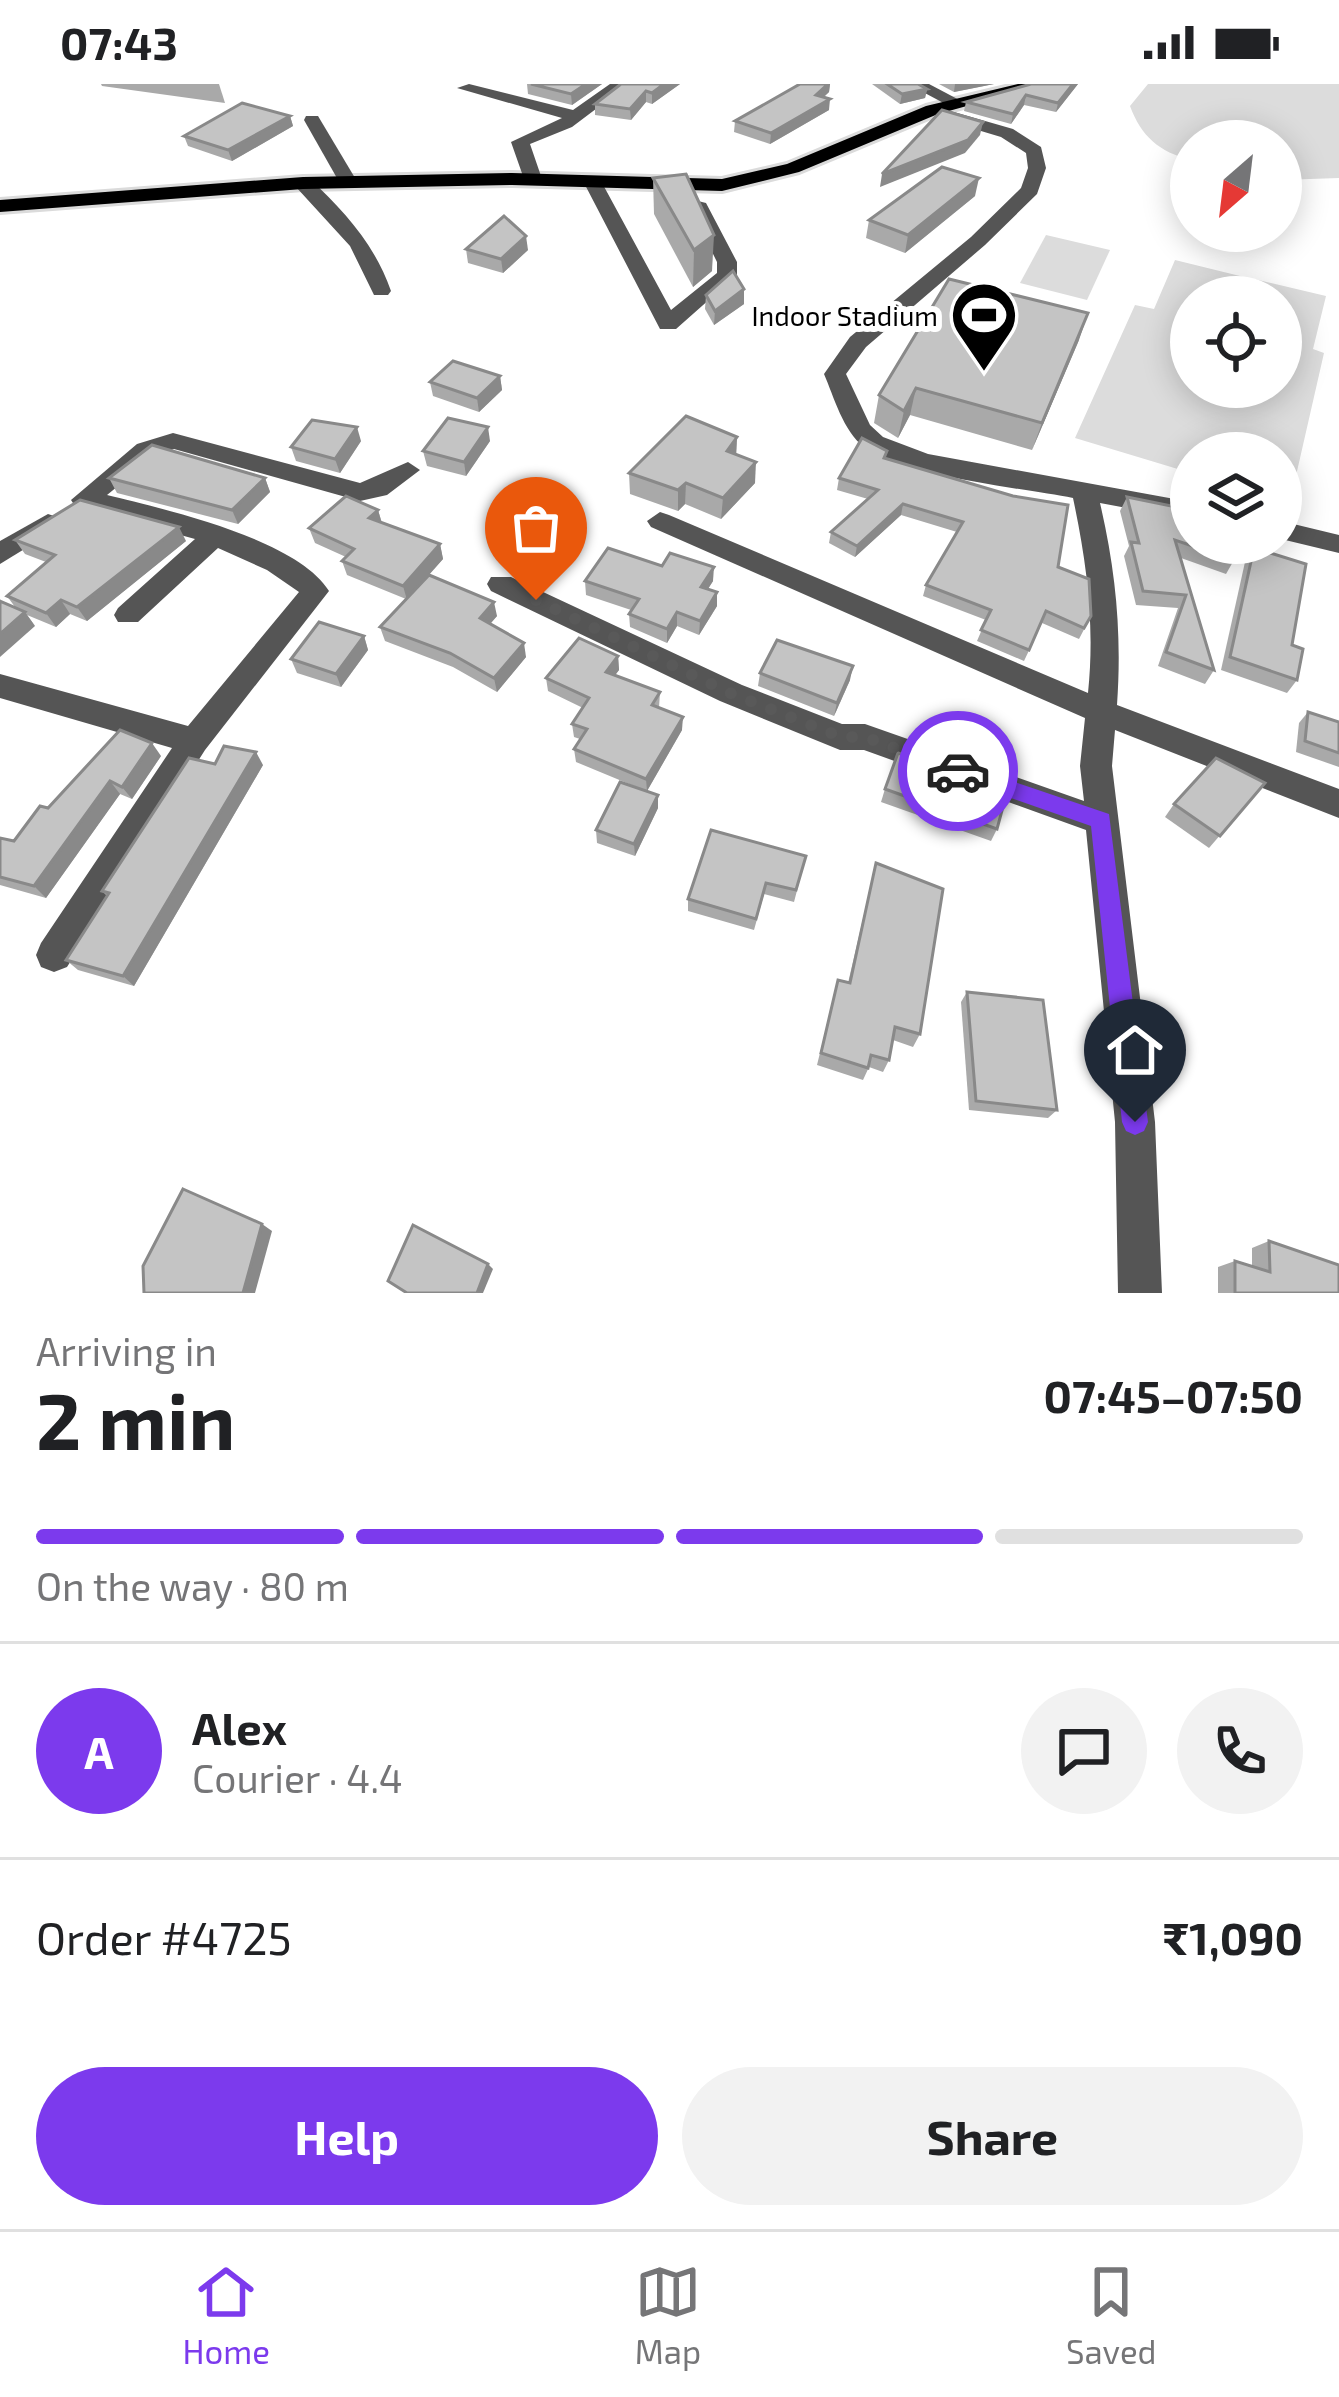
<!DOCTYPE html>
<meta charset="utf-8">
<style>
:root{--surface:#fff;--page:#f2f2f2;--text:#202124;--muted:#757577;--line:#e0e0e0;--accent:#7c3aed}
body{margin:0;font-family:"Exo 2",sans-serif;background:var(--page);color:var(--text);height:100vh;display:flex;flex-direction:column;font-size:45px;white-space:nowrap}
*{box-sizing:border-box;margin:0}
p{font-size:39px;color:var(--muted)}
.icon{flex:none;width:66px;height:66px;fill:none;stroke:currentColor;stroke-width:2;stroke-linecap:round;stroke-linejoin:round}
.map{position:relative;height:1209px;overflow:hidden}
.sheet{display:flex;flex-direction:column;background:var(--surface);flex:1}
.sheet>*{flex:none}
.needle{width:78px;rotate:208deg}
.fabs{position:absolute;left:1170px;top:36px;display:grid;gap:24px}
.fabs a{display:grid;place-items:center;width:132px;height:132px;border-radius:50%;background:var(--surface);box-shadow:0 6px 30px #0003;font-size:60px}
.pin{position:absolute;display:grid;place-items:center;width:102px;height:102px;color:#fff;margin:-123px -51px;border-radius:50% 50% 50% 0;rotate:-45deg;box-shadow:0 0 12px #0007}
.pin .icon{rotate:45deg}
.courier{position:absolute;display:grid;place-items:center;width:120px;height:120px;margin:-60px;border:9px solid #7c3aed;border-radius:50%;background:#fff;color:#222;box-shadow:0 3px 15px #0007}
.summary em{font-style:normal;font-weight:700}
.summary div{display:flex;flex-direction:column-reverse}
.summary{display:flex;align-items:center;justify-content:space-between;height:204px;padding:0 36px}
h1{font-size:78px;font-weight:700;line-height:90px}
.bar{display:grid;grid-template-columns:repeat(4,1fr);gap:18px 12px;align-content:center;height:144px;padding:0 36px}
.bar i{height:15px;border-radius:9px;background:var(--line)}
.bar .active{background:var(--accent)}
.bar p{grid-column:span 4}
.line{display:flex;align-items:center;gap:30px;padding:0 36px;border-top:3px solid var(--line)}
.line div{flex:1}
.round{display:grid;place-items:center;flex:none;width:126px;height:126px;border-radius:63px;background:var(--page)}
.action{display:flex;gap:24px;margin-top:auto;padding:24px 36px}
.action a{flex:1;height:138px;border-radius:72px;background:var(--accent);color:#fff;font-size:48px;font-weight:700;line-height:138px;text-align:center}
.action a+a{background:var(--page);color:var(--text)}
.status{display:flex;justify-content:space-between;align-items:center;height:84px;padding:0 60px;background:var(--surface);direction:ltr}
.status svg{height:33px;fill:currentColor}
.menu{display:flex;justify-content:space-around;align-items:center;height:168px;border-top:3px solid var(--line);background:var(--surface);font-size:33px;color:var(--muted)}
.menu a{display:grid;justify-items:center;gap:6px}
.menu .active{color:var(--accent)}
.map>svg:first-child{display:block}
.green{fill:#dcdcdc}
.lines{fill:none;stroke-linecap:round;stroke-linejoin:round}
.major-casing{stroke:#dbdbdb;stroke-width:6}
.minor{fill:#555;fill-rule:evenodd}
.major{fill:#000;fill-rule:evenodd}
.wall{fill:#a9a9a9}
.shaded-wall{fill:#898989}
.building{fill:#c4c4c4;stroke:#898989;stroke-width:3}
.route{fill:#7c3aed}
.done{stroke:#595959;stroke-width:12;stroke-dasharray:0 21.6}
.labels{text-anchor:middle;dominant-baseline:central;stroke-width:12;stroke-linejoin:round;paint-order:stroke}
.far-poi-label{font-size:27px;fill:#000;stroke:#fff;text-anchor:end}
</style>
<div class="status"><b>07:43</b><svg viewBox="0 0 49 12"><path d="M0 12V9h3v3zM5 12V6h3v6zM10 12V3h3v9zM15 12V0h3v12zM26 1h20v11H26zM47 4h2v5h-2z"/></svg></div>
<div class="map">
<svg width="1339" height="1209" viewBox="0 0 1339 1209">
<rect width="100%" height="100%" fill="#fff"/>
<g class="green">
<path d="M 1148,0 L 1339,0 L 1339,94 L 1281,96 L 1281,57 L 1191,57 L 1191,76 C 1159,68 1141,52 1130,22 Z"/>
<polygon points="1046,151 1110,166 1087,216 1020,199"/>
<polygon points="1175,176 1244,193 1237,213 1191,213 1191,303 1281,303 1281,213 1248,213 1254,195 1326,212 1313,265 1324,269 1290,418 1281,416 1281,369 1191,369 1191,389 1075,354 1135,221 1154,225"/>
</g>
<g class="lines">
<g class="major-casing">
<polygon id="major" points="1018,0 1046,0 938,30 799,88 722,107 512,101 303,105 0,128 0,116 303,93 512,89 722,95 787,80 926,22"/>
</g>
<g class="minor">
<polygon points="469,0 573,26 610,0 629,0 572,43 530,60 542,95 533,101 524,95 511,58 562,34 457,4"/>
<polygon points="908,0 929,0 965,19 951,23"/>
<path d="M 947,26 L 1013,45 L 1041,63 L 1046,84 L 1037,110 L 985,161 L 866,263 L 846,290 L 870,341 L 883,353 L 928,370 L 1191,418 L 1191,436 L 1100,419 C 1116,488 1122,550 1117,621 L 1339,705 L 1339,734 L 1115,646 L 1112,682 L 1155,1038 L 1162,1209 L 1118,1209 L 1115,1038 L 1086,746 L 864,666 L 840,666 L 720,617 L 491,507 L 487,500 L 491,493 L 511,493 L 742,601 L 842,640 L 865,640 L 1084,717 L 1080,682 L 1085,634 L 651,443 L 647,437 L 660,428 L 669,431 L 1088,609 C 1095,541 1087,480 1073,414 C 1022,404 903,392 864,363 C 843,347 834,313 824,290 L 850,253 L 971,153 L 1021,104 L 1028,84 L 1026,69 L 1001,53 L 941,35 L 939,31 Z"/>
<polygon points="306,32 318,32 358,99 356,103 342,103 304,36"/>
<polygon points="586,93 601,97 671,226 717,189 717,178 688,119 690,115 706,119 737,178 737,191 676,245 660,245 583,97"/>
<path d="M 296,95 L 310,95 C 345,128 375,161 391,207 L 388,211 L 374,211 L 350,162 L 296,103 Z"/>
<path d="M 173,349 L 360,399 L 408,378 L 420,386 L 387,411 L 360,417 L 174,365 L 155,372 L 107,411 C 164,425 297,455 329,507 L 205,666 L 67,883 L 54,888 L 41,883 L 36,871 L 41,859 L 172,664 L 0,614 L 0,590 L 188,642 L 299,508 L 267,486 L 218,464 L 138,538 L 118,538 L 114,531 L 118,524 L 195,455 L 75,422 L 71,416 L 137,360 Z"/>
<polygon points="48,430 57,433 61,439 57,445 0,480 0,457"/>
<polygon points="1281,437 1339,451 1339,469 1281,455"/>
</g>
<use href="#major" class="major"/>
</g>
<g class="wall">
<polygon points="101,0 219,0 225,19 102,2"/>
<polygon points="527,0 602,0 572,21 528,10"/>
<polygon points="621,0 680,0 652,20 646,18 631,36 595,31 595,20"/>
<polygon points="800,0 830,0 829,8 824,13 829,26 770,60 734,48 735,37"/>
<polygon points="872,0 918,0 927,5 925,14 900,20"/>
<polygon points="939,0 994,0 954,8"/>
<polygon points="1030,0 1078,0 1056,28 1024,21 1011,40 964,27 966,18"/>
<polygon points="290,32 293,42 232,77 188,62 184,52"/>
<polygon points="653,94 712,187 693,203 654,130"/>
<polygon points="975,112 905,169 866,154 869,136"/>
<polygon points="466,165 528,166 503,189 468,179"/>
<polygon points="744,205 744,220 714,241 705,225 706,211"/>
<polygon points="1079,256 1032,366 910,331 898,354 874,339 879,311"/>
<polygon points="500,292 502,306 479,328 433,312 430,298"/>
<polygon points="737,353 736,370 755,399 721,435 685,420 678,427 630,410 629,389"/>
<polygon points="361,357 340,389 296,377 291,363"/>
<polygon points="490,357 466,392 427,382 423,367"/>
<polygon points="886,375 1058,483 1091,532 1079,555 1042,539 1024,577 977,557 986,536 923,512 926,501 957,448 901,431 855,473 829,459 831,448 868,415 837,406 839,394"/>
<polygon points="109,394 265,394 270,408 238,440 117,409"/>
<polygon points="1127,413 1234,476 1226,490 1181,474 1214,586 1205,600 1158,582 1178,524 1136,521 1124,472 1129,462 1120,427"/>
<polygon points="378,426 382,439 440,460 443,475 419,501 497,532 490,540 526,573 497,608 453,583 385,557 380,543 406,515 347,491 342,477 346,473 315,459 309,444"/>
<polygon points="15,456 186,457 87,537 70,530 56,543 27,531 35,542 15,523 7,512 46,478 25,470"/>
<polygon points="1254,464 1292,561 1297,596 1287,609 1221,586 1245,478"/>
<polygon points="585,497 713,497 708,505 717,508 717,522 699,551 677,542 667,559 630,543 629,530 631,526 586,511"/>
<polygon points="364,552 368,566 341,603 297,589 291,575"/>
<polygon points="618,572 619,586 615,591 660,608 659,624 682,646 647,707 658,711 658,724 635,772 597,759 596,746 646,707 576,678 574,665 580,655 574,653 572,640 583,624 548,607 546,594"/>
<polygon points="760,589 850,596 834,632 758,602"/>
<polygon points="1308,628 1339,638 1339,683 1296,668 1299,639"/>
<polygon points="161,672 132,715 120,710 46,814 0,801 0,754 14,757 48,724"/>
<polygon points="215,680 263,681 134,902 78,886 66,876 107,812 102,807"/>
<polygon points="1265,699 1209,764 1165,733 1174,720"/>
<polygon points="885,705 997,745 991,757 881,718"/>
<polygon points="806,772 794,818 764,810 754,846 688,827 688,815"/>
<polygon points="876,779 920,950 913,963 893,956 889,976 883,988 869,983 863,996 817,981 838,896 848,899"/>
<polygon points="967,908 1057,1026 1048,1034 969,1026 961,918"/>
<polygon points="1269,1157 1339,1209 1218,1209 1218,1183 1235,1177 1252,1182 1252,1164"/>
</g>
<g class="shaded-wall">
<polygon points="586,0 602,0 572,21 571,10"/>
<polygon points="664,0 680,0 652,20 652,9"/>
<polygon points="828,0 830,0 829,8 814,21 816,11"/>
<polygon points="955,0 994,0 954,8"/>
<polygon points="1073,0 1078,0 1056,28 1058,19"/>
<polygon points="927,5 925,14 900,20 902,10"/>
<polygon points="646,7 646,18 631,36 630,25"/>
<polygon points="1026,11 1024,21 1011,40 1013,30"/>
<polygon points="830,15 829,26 770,60 771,49"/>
<polygon points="290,32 293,42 232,77 228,66"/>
<polygon points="983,38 980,51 965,69 880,103 882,90"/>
<polygon points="979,94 975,112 905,169 908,151"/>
<polygon points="714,151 712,187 693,203 694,166"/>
<polygon points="526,152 528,166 503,189 501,175"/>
<polygon points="744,205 744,220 714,241 715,227"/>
<polygon points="1088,229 1079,256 1032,366 1042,339"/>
<polygon points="500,292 502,306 479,328 477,314"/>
<polygon points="916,304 910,331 898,354 904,327"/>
<polygon points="357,343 361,357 340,389 335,375"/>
<polygon points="488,343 490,357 466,392 464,378"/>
<polygon points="737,353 736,374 727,367"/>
<polygon points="756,378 755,399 721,435 723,414"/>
<polygon points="265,394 270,408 238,440 232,426"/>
<polygon points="686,399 685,420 678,427 678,406"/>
<polygon points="903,420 901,431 855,473 857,462"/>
<polygon points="378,426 382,440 369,434"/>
<polygon points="179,443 186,457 87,537 77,523"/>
<polygon points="440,460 443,475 407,516 403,502"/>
<polygon points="714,483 713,497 700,517 701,503"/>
<polygon points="717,508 717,522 699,551 700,537"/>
<polygon points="61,516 70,530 56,543 46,529"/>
<polygon points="494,518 497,532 483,548 480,534"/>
<polygon points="25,528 35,542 0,573 0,550"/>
<polygon points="677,528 677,542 667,559 667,545"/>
<polygon points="364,552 368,566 341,603 336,590"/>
<polygon points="524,559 526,573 497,608 494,594"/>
<polygon points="618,572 619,586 607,602 606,588"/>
<polygon points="853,582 850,596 834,632 837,619"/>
<polygon points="683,633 682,646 647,707 646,695"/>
<polygon points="152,659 161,672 132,715 122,703"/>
<polygon points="256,668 263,681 134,902 123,892"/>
<polygon points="110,697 120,710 46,814 34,802"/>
<polygon points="658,711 658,724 635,772 634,760"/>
<polygon points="262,1140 272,1147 255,1209 243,1209"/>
<polygon points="488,1180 493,1185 483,1209 477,1209"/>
</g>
<g class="building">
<polygon points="531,0 586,0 571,10"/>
<polygon points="621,0 664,0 652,9 646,7 630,25 595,20"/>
<polygon points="800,0 828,0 816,11 830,15 771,49 735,37"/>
<polygon points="887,0 918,0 927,5 902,10"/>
<polygon points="1031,0 1073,0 1058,19 1026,11 1013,30 966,18"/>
<polygon points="242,19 290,32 228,66 184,52"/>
<polygon points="942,26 983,38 968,56 882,90"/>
<polygon points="942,83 979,94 908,151 869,136"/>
<polygon points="686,90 714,151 694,166 653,94"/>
<polygon points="504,132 526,152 501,175 466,165"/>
<polygon points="733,187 744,205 715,227 706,211"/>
<polygon points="949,195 1088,229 1042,339 916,304 904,327 879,311"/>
<polygon points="453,277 500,292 477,314 430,298"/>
<polygon points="686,332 737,353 727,367 756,378 723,414 686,399 678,406 629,389"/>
<polygon points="448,334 488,343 464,378 423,367"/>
<polygon points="312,336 357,343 335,375 291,363"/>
<polygon points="862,354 887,367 884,374 1013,412 1068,421 1058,483 1089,495 1091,532 1084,544 1046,527 1029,566 981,546 991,526 926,501 963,438 903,420 857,462 831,448 878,406 839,394"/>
<polygon points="152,361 265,394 232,426 109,394"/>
<polygon points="346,412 378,426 369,434 440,460 403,502 342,477 354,465 309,444"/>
<polygon points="1127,413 1191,426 1191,459 1240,459 1234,476 1175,456 1214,586 1166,568 1186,511 1143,507 1131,458 1139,459"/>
<polygon points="80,416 179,443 77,523 61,516 46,529 7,512 55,471 15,456"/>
<polygon points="608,464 662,482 670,469 714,483 701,503 717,508 700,537 677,528 667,545 629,530 639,515 585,497"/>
<polygon points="1254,464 1306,480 1292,561 1303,565 1297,596 1230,573"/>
<polygon points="429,491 494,518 480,534 524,559 494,594 450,569 380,543"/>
<polygon points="0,517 25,528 0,550"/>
<polygon points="319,538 364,552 336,590 291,575"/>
<polygon points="579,554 618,572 606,588 660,608 652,621 683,633 646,695 574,665 587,645 572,640 589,614 546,594"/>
<polygon points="777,556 853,582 837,619 760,589"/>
<polygon points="1308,628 1339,638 1339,669 1305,657"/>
<polygon points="120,646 152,659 122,703 110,697 34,802 0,793 0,754 14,757 40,722 48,724"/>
<polygon points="224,662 256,668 123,892 66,876 109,809 102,807 189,674 215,680"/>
<polygon points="898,669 1007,708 997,745 885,705"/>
<polygon points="1216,674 1265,699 1220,752 1174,720"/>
<polygon points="620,698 658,711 634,760 596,746"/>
<polygon points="711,746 806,772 796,806 766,799 756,835 688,815"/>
<polygon points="876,779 943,805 920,950 895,943 889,976 871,971 868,984 821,969 838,896 850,899"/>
<polygon points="967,908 1043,916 1057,1026 976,1017"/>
<polygon points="183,1105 262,1140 243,1209 144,1209 143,1182"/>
<polygon points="413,1141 488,1180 477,1209 407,1209 388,1197"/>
<polygon points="1269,1157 1339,1181 1339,1209 1235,1209 1235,1177 1270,1188"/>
</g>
<polygon class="route" points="958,679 1109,730 1148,1038 1144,1047 1135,1051 1126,1047 1122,1038 1091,742 951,693 948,687"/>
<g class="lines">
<polyline class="done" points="536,516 730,609 841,653 865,653 958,687"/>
</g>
<defs>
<g id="stadium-pin" transform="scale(3.45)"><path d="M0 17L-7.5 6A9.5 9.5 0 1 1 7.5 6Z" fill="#000" stroke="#fff"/><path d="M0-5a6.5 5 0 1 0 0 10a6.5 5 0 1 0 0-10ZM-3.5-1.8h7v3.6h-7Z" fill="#fff"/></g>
</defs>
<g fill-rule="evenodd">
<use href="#stadium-pin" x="984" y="231"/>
</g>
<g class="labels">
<g class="far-poi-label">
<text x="938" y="231">Indoor Stadium</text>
</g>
</g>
</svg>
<div class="fabs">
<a><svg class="needle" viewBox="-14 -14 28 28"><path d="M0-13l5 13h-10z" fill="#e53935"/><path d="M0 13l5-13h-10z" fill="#757577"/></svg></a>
<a><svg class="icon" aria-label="locate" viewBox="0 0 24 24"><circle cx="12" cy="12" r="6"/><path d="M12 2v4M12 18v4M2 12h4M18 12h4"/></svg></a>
<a><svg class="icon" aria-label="layers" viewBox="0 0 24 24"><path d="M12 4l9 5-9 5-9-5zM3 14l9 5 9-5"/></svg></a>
</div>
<div class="pin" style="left:536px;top:516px;background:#ea580c"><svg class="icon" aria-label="bag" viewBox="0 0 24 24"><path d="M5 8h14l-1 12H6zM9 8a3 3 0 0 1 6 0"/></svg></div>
<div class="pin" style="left:1135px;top:1038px;background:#1f2937"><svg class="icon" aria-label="home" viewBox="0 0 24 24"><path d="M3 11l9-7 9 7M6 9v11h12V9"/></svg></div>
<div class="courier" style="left:958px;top:687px"><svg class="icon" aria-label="car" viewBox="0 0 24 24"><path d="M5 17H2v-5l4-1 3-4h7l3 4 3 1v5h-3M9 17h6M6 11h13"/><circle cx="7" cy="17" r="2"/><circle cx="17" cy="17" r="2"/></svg></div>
</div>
<section class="sheet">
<div class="summary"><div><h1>2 min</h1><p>Arriving in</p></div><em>07:45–07:50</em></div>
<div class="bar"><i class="active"></i><i class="active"></i><i class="active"></i><i></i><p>On the way · 80 m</p></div>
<div class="line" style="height:216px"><b class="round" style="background:var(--accent);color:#fff">A</b><div><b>Alex</b><p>Courier · 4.4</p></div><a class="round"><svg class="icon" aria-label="chat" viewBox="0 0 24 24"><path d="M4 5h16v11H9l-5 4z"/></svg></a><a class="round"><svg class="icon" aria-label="phone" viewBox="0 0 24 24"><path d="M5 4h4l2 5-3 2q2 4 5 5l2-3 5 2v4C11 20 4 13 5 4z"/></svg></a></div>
<div class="line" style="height:156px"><div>Order #4725</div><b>₹1,090</b></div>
<div class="action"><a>Help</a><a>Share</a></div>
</section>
<nav class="menu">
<a class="active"><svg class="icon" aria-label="home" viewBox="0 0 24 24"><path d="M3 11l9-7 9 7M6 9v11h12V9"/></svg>Home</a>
<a><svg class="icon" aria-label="map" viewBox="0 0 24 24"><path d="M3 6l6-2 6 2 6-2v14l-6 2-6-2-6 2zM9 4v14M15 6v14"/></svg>Map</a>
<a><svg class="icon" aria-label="saved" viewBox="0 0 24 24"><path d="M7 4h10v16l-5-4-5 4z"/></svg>Saved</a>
</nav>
